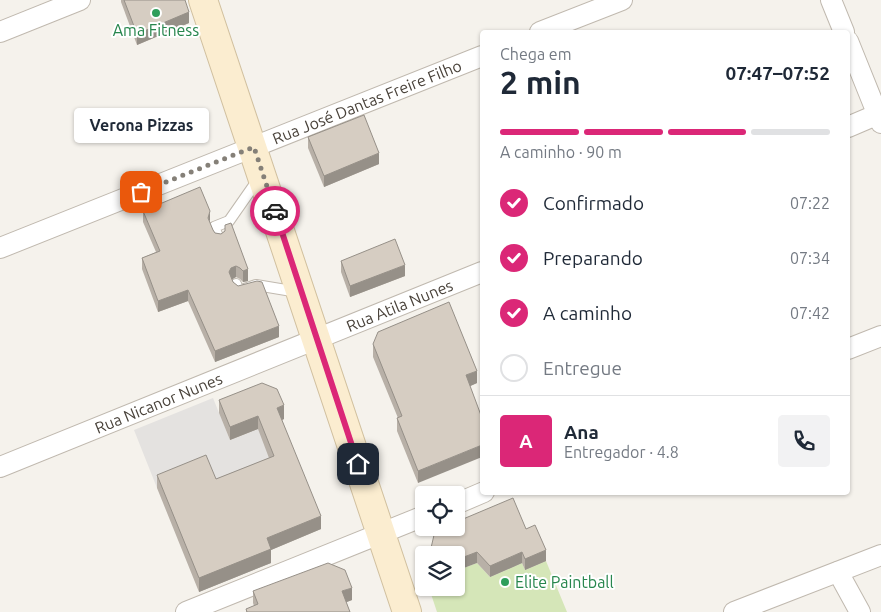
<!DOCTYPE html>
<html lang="pt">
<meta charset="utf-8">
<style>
:root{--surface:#fff;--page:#f2f2f3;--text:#1f2937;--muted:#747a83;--line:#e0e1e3;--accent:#db2777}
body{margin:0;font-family:Ubuntu,sans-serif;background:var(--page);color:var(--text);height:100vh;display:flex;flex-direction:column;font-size:19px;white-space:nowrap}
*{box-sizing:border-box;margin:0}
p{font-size:16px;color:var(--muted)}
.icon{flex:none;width:28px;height:28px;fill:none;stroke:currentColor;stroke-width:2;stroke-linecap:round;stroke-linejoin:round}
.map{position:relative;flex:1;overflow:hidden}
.panel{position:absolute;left:480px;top:30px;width:370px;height:465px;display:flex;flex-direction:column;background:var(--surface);border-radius:5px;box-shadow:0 1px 4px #0004}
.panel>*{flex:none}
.fabs{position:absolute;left:415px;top:486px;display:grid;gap:10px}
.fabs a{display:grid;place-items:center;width:50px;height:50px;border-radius:5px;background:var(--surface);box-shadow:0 1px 4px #0004;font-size:25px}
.pin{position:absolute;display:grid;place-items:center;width:42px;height:42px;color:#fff;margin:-21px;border-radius:10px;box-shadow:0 2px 8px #0006}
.courier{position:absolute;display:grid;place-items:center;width:50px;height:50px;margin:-25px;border:4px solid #db2777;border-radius:50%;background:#fff;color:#222;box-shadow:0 1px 6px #0007}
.bubble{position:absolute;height:35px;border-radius:5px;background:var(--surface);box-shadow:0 1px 4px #0004;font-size:16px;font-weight:700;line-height:35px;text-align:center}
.head em{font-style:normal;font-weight:700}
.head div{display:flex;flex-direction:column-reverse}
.head{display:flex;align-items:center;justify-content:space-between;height:85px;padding:0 20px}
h1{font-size:32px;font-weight:700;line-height:38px}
.bar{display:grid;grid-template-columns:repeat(4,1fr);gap:8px 5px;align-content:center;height:60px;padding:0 20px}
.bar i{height:6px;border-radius:4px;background:var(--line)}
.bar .current{background:var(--accent)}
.bar p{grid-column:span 4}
.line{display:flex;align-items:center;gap:12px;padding:0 20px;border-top:1px solid var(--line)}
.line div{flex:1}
.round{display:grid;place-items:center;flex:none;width:52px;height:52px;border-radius:5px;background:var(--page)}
ol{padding:0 20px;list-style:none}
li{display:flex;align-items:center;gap:15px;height:55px}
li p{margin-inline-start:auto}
li .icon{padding:5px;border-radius:50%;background:var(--accent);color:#fff;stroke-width:4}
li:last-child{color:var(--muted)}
li i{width:28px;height:28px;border:2px solid var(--line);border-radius:50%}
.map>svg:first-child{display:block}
.green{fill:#d5e6b8}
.parking{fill:#e4e2e0}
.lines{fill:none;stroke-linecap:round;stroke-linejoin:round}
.lane-casing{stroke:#c0b9af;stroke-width:12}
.street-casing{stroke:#c0b9af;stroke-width:22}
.secondary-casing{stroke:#d1c09f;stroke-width:30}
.lane{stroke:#fff;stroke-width:10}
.street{stroke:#fff;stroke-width:20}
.secondary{stroke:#fbedd0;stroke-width:28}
.wall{fill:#b8b0a7}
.shaded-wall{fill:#969088}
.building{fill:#d6cdc2;stroke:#969088}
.done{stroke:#858078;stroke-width:5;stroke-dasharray:0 9}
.route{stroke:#db2777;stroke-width:6}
.leisure-dot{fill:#2e9e5b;stroke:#fff;stroke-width:2}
.labels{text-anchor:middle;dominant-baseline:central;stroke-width:4;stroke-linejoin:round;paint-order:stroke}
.leisure-label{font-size:16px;fill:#27864d;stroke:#fff}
.street-label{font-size:16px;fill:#49423a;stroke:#fff}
</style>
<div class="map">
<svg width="881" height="612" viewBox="0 0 881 612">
<rect width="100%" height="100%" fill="#f5f2ec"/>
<polygon class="green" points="546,561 567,612 437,612 429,588 456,588 456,571 477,563 490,577 522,563 525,570"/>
<polygon class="parking" points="213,398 230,440 277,422 274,469 216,493 157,488 134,430"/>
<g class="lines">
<g class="lane-casing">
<g id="lane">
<polyline points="219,239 214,227 229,221 259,178"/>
<polyline points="236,284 239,291 256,285 298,292"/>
</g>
</g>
<g class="street-casing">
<g id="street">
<polyline points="831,0 844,32"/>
<polyline points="0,32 80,0"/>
<polyline points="540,32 622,0"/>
<polyline points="848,41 881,123"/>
<polyline points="848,127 881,113"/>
<path id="s1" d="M 0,248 L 482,56"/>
<polyline points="848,349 881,336"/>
<path id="s2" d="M 0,467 L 482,272"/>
<polyline points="456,504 484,492"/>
<polyline points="838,572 860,612"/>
<polyline points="186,612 424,516"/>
<polyline points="734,612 881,555"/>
</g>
</g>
<g class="secondary-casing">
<polyline id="secondary" points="203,0 407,612"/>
</g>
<use href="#lane" class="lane"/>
<use href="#street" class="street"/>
<use href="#secondary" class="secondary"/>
</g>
<g class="wall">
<polygon points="121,0 185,0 189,23 137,45 121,2"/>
<polygon points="308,137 379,164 324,187 308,148"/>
<polygon points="143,211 209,222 213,230 215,233 221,234 225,231 248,281 243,282 240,279 236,277 232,279 233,282 279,337 215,362 188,301 158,312 142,269 142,258 156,252 143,222"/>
<polygon points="341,261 405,276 350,297 341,272"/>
<polygon points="373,344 477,383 470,386 418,483 397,431 397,418 398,418 373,357"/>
<polygon points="219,400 284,419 282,420 321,529 271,550 271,563 199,592 157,488 157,475 216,479 269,458 258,429 230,440 219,413"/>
<polygon points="526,529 546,561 525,570 522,563 490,577 477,563 456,555 431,555 431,548"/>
<polygon points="253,591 352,600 346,602 350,612 246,612 246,609 254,606 253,603"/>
</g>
<g class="shaded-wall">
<polygon points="189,12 189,23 137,45 137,34"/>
<polygon points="379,153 379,164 324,187 324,176"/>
<polygon points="210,211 210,222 208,218"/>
<polygon points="405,265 405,276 350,297 350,286"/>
<polygon points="236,266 236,277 231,280 229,272 231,268"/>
<polygon points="248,269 248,281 243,282 243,271"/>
<polygon points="188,290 188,301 158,312 158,301"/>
<polygon points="279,326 279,337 215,362 215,351"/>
<polygon points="477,371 477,383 466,388 466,375"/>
<polygon points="284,405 284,419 277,422 277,408"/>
<polygon points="258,416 258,429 230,440 230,427"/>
<polygon points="482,445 482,457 418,483 418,471"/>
<polygon points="321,516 321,529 271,550 271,563 199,592 199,578 267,538"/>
<polygon points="546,550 546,561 525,570 525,559"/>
<polygon points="477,552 477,563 456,571 456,560"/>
<polygon points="522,552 522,563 490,577 490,566"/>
<polygon points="352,588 352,600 342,604 342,591"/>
</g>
<g class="building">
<polygon points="124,0 185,0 189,12 137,34"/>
<polygon points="364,115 379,153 324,176 308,137"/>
<polygon points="200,187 210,211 208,218 213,230 215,233 221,234 225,231 225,225 231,223 248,269 243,271 240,268 236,266 231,268 229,272 233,282 238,286 257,281 262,282 279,326 215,351 188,290 158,301 142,258 160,251 143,211"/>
<polygon points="395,239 405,265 350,286 341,261"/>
<polygon points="449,302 477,371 466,375 482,418 482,445 418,471 397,418 402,416 373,344 378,332"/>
<polygon points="262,383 277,389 284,405 277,408 321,516 267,538 271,549 199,578 157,475 206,455 216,479 274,456 258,416 230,427 219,400"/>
<polygon points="513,498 526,529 535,525 546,550 525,559 522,552 490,566 477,552 456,560 456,555 433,555 431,548 434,535 445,528 456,528 456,522"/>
<polygon points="328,563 345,570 352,588 342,591 350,612 247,612 246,609 258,604 253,591"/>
</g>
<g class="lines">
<polyline class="done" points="141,192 254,147 275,211"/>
<polyline class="route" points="275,211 358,464"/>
</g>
<g class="leisure-dot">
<circle cx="156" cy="13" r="5"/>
<circle cx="505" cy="582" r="5"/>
</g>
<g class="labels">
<g class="leisure-label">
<text x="156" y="30">Ama Fitness</text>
<text x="515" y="582" text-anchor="start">Elite Paintball</text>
</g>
<g class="street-label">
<text stroke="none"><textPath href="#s1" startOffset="395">Rua José Dantas Freire Filho</textPath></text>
<text stroke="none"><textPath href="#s2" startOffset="431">Rua Atila Nunes</textPath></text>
<text stroke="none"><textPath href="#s2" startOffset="171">Rua Nicanor Nunes</textPath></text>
</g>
</g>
</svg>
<div class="fabs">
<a><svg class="icon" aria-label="locate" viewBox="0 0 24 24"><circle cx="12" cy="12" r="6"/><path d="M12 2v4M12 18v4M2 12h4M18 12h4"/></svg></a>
<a><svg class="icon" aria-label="layers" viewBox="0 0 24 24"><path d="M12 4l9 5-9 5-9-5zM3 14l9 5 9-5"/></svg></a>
</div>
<div class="pin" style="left:141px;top:192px;background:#ea580c"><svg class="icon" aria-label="bag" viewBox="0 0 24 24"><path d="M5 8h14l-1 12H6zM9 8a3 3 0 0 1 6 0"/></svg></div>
<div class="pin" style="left:358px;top:464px;background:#1f2937"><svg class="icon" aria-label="home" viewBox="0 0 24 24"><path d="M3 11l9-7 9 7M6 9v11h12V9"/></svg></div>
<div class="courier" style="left:275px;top:211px"><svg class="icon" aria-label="car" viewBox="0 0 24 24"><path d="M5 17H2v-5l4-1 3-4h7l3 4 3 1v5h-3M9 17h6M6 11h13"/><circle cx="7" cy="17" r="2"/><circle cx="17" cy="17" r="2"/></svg></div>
<div class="bubble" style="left:74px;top:108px;width:135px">Verona Pizzas</div>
<section class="panel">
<div class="head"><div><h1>2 min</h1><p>Chega em</p></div><em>07:47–07:52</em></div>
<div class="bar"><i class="current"></i><i class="current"></i><i class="current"></i><i></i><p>A caminho · 90 m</p></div>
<ol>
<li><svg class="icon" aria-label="check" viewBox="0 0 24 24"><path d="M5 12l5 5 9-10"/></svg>Confirmado<p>07:22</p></li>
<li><svg class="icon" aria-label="check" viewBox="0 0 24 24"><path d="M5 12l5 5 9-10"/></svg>Preparando<p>07:34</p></li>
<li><svg class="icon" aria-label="check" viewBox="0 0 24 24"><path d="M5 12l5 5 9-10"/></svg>A caminho<p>07:42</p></li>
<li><i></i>Entregue</li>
</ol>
<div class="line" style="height:90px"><b class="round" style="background:var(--accent);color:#fff">A</b><div><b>Ana</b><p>Entregador · 4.8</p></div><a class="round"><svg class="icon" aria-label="phone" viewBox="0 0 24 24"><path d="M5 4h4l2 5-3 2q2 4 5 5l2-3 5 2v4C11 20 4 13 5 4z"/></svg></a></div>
</section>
</div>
